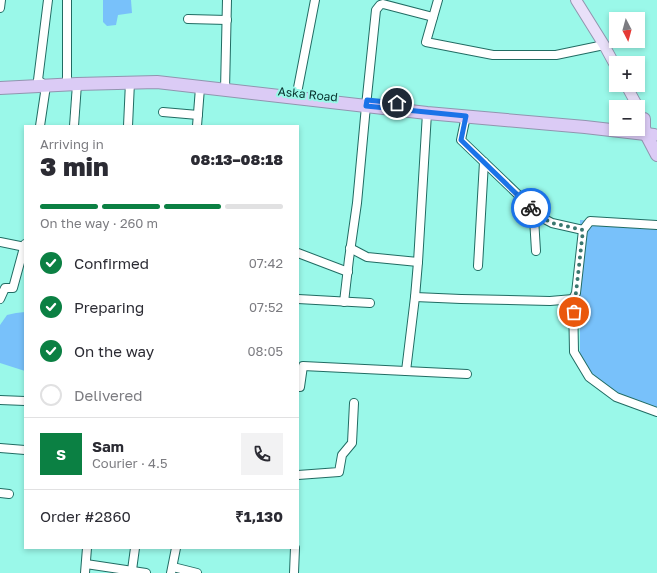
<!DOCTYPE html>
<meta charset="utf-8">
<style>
:root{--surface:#fff;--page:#f2f2f3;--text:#2b2b33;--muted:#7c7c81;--line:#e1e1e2;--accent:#0b8043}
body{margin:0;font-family:"Golos Text",sans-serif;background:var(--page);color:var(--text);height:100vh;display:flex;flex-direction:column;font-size:15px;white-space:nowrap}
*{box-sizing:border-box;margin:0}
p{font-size:13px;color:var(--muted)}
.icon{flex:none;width:22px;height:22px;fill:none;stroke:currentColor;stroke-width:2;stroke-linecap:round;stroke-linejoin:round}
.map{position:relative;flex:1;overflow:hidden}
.details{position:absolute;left:24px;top:125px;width:275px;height:424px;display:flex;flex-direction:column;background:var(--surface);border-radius:0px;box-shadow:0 2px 6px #0003}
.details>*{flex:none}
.needle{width:26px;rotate:174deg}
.buttons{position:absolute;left:609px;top:12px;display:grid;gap:8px}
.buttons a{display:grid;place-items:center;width:36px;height:36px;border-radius:0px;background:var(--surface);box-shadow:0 2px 6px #0003;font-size:20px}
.pin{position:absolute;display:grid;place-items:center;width:34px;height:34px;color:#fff;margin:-17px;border:2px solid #fff;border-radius:50%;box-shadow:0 1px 4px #0007}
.courier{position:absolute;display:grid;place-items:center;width:40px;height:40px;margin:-20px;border:3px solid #1a73e8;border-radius:50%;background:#fff;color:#222;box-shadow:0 1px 5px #0007}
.head em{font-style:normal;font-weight:800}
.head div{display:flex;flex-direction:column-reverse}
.head{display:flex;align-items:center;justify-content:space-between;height:68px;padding:0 16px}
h1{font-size:26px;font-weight:800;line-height:30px}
.bar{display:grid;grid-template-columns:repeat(4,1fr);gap:6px 4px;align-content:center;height:48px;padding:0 16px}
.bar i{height:5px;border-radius:3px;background:var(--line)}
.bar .on{background:var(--accent)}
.bar p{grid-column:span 4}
.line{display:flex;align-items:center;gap:10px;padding:0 16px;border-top:1px solid var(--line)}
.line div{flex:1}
.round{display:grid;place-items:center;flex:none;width:42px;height:42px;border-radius:0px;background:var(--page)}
ol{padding:0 16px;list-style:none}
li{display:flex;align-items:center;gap:12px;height:44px}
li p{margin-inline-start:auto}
li .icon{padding:4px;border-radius:50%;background:var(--accent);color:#fff;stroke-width:4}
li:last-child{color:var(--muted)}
li i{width:22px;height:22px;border:2px solid var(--line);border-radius:50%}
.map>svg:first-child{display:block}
.water{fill:#78c1fa}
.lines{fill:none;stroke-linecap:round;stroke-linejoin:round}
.minor-casing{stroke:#216c63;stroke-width:10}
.major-casing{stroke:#9195af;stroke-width:12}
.highway-casing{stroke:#9195af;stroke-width:14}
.minor{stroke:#fff;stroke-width:8}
.major{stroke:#e9e0f9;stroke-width:10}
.highway{stroke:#dbcbf5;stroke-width:12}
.done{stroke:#3a776f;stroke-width:4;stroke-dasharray:0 7.2}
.route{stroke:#1a73e8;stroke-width:5}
.labels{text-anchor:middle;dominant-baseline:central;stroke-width:4;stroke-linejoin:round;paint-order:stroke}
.street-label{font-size:12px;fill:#07322d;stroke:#9af8e9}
</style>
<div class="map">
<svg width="657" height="573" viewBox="0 0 657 573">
<rect width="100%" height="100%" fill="#9af8e9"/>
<g class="water">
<polygon points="103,0 131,0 132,13 118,15 116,25 107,26 103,22"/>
<polygon points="580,220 657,225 657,417 580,370"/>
<polygon points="25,312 25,371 0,363 0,325 7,315 16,313"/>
</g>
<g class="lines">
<g class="minor-casing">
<g id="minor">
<polyline points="67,0 67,79"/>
<polyline points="438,0 426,42 493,55 556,55 604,45"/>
<polyline points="0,8 1,0"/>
<polyline points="188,19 227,20"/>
<polyline points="225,90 227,0"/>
<polyline points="297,93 315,0"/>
<polyline points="163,112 198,115"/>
<polyline points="466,116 461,140 531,207 534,218 536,251"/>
<polyline points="40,126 46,86 38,80 48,0"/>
<polyline points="74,126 77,84"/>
<polyline points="128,126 130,82"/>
<polyline points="197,126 200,88"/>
<polyline points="533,213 552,223 583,230"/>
<polyline points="657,225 590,221 583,230 576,293 573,299 574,352 589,377 616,397 657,412"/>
<polyline points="0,242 25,247"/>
<polyline points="350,248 367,257 418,262"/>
<polyline points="298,253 348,272"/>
<polyline points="478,266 484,162"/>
<polyline points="415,297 461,299 550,301 573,299"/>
<polyline points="0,299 5,288 13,288 25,244"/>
<polyline points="298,299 370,303"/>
<polyline points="344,302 349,259 357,203 366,106 376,10 380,5 383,4 433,17"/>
<polyline points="406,371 415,297 418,262 427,113"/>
<polyline points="298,387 300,387 303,366 467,374"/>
<polyline points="0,400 25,401"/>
<polyline points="0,448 25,450"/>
<polyline points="298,475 339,472 342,455 352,443 354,403"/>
<polyline points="0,493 9,494"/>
<polyline points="86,564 146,573"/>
<polyline points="173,567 197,573"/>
<polyline points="132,570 135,548"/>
<polyline points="85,573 87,548"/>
<polyline points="171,573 176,548"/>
<polyline points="294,573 295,548"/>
</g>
</g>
<g class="major-casing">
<g id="major">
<polyline points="576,0 604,45 616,67"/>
<polyline points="626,85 638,107"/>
</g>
</g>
<g class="highway-casing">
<g id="highway">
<polyline points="0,88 77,84 157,82 427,113 585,127 654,135"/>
<polyline points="644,119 644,128 646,134 657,155"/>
</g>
</g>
<use href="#minor" class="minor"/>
<use href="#major" class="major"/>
<use href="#highway" class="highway"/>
</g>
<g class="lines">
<polyline class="done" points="531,208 533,213 552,223 583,230 576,293 574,299 574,312"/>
<polyline class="route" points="397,103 367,100 366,106 466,116 461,140 531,208"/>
</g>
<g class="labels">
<g class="street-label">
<text transform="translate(308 94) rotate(6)">Aska Road</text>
</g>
</g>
</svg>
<div class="buttons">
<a><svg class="needle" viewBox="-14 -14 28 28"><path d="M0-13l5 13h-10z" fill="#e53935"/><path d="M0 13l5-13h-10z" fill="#7c7c81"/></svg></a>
<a>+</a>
<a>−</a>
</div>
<div class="pin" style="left:574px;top:312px;background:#ea580c"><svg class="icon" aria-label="bag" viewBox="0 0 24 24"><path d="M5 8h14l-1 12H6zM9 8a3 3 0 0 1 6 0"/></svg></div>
<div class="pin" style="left:397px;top:103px;background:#1f2937"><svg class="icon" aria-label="home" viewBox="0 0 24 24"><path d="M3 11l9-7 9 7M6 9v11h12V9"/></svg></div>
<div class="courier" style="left:531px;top:208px"><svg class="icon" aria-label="bike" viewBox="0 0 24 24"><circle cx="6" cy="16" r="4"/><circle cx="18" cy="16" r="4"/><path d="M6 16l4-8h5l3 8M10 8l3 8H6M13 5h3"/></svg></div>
<section class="details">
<div class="head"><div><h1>3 min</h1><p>Arriving in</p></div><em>08:13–08:18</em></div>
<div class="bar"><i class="on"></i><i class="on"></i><i class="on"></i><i></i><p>On the way · 260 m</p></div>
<ol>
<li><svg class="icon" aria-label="check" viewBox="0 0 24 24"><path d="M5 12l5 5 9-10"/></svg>Confirmed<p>07:42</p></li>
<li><svg class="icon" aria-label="check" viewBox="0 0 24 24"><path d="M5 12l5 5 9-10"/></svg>Preparing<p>07:52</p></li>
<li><svg class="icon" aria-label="check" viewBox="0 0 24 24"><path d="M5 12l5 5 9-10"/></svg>On the way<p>08:05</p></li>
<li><i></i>Delivered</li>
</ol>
<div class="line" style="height:72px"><b class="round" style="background:var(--accent);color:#fff">S</b><div><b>Sam</b><p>Courier · 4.5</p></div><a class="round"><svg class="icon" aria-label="phone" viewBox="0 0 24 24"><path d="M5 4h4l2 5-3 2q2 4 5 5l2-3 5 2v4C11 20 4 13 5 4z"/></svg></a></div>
<div class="line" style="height:52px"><div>Order #2860</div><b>₹1,130</b></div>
</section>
</div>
